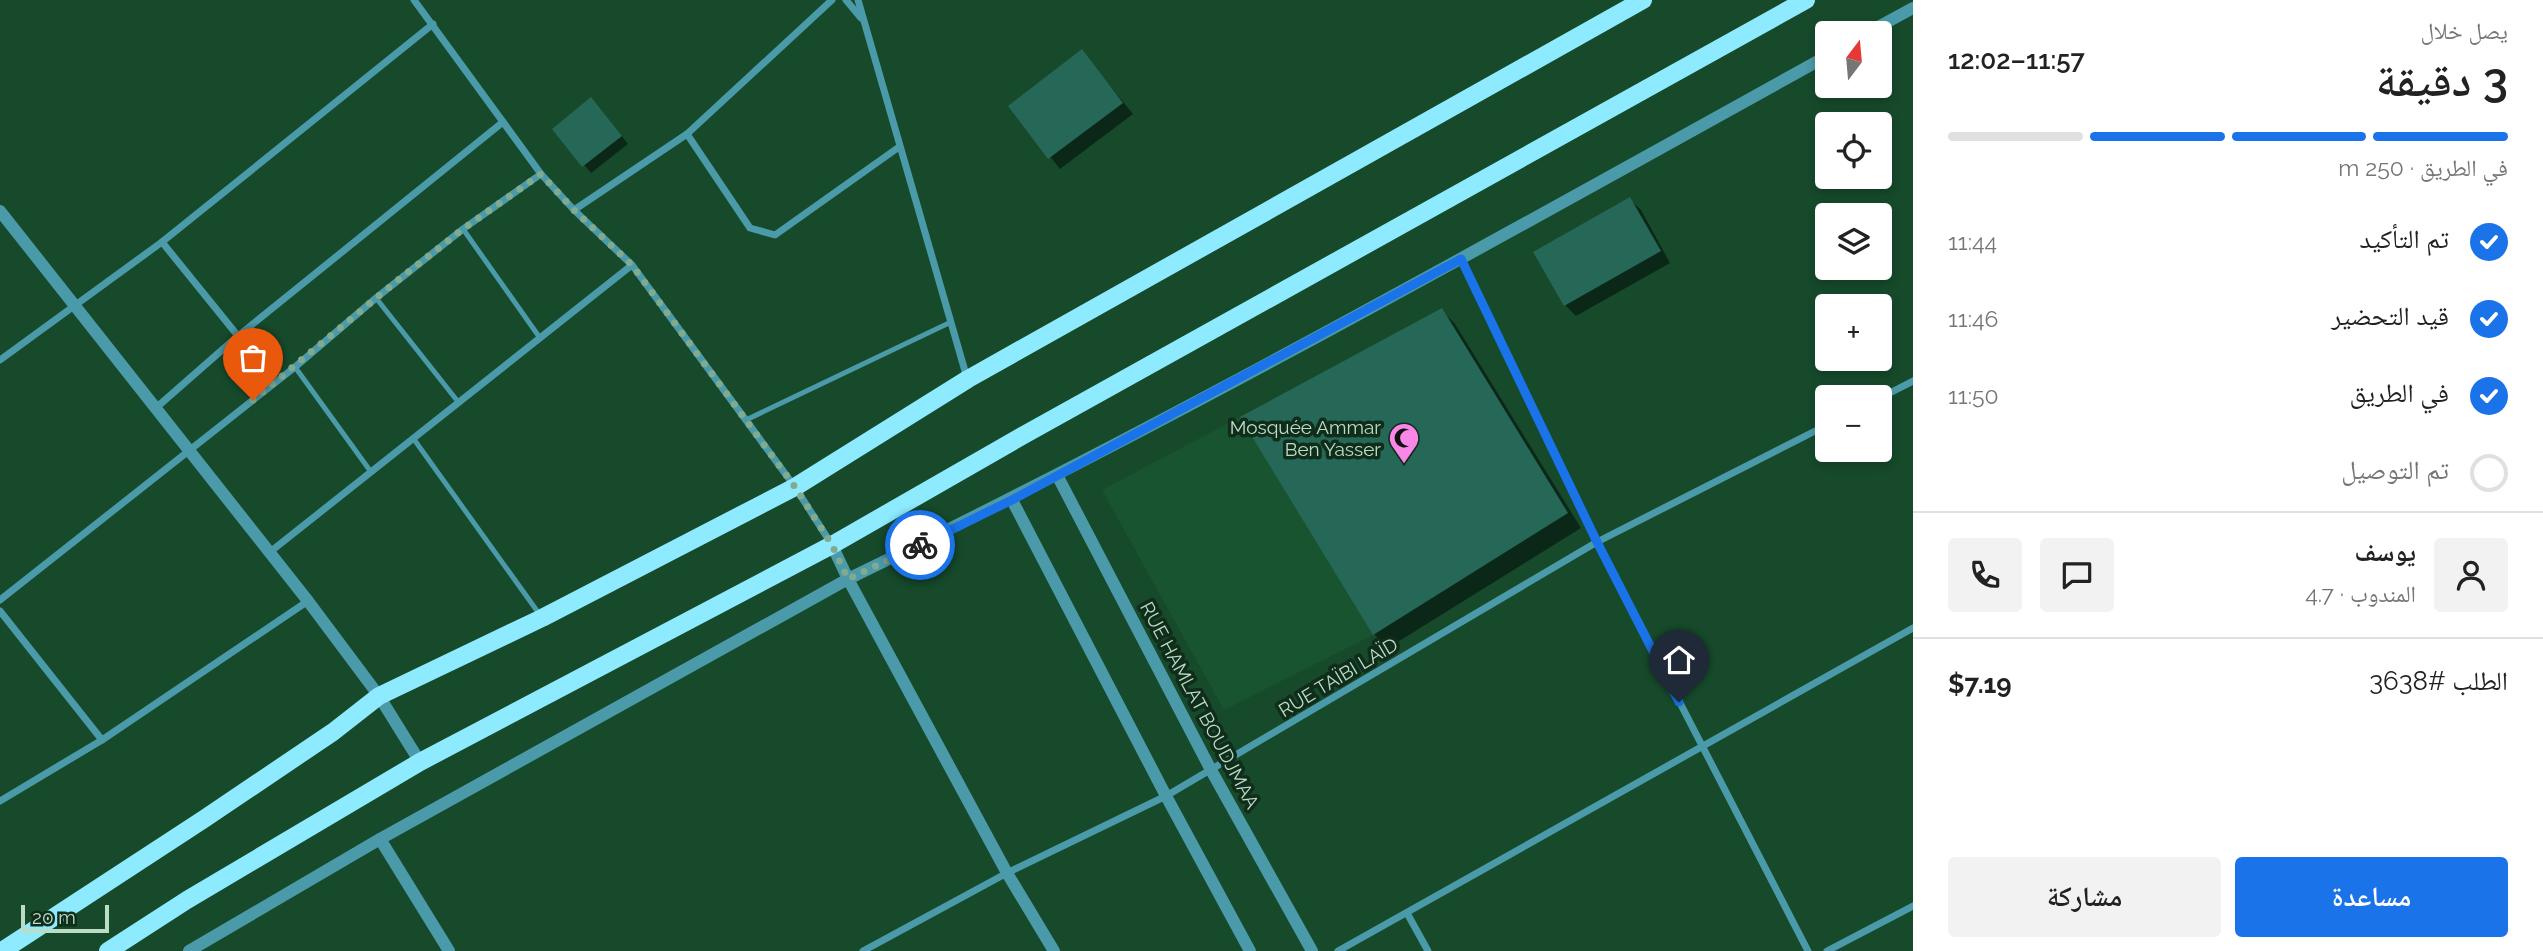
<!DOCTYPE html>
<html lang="ar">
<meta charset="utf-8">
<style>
:root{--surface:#fff;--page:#f2f2f2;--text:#222;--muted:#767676;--line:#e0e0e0;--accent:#1a73e8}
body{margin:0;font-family:Raleway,"Noto Naskh Arabic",sans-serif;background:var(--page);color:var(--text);direction:rtl;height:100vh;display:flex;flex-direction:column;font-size:26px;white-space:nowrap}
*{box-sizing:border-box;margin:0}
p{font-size:23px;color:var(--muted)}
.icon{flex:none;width:38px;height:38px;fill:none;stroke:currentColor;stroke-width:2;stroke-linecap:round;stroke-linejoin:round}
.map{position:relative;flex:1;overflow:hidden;direction:ltr}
.details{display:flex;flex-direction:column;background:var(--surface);width:630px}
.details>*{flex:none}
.needle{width:46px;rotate:16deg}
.controls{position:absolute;left:1815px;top:21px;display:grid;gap:14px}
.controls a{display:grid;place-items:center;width:77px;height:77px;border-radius:7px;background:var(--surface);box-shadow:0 4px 10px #0003;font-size:35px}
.scale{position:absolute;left:21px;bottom:18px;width:88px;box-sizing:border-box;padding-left:7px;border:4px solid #bcddc5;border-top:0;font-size:19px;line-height:24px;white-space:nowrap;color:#bcddc5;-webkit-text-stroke:5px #102c1a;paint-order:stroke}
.pin{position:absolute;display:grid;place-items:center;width:60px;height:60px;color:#fff;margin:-72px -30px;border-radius:50% 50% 50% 0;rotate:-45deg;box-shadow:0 0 7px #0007}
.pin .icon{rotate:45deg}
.courier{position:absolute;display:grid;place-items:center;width:70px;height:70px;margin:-35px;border:5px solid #1a73e8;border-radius:50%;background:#fff;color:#222;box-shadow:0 2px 9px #0007}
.head em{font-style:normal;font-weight:600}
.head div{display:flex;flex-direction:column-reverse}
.head{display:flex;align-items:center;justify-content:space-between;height:119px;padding:0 35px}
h1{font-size:46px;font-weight:600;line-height:52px}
.bar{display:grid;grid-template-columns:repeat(4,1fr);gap:10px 7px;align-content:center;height:84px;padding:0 35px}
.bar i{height:9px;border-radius:5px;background:var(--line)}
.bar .active{background:var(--accent)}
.bar p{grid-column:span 4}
.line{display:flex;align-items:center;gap:18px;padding:0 35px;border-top:2px solid var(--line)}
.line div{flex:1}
.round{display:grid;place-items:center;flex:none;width:74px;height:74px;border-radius:7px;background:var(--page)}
ol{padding:0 35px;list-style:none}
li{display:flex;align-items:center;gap:21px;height:77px}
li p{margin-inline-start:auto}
li .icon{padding:7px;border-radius:50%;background:var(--accent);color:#fff;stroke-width:4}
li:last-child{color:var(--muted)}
li i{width:38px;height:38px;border:4px solid var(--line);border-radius:50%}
.action{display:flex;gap:14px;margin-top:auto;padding:14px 35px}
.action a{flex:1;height:80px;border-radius:7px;background:var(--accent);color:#fff;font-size:28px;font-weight:600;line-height:80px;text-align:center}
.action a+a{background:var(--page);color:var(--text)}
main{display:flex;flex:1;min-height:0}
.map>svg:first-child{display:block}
.built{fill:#195430}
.shadow{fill:#0007}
.building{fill:#266858}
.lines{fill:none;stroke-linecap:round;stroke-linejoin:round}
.service{stroke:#4a9aaa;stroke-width:5}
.minor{stroke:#4a9aaa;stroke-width:7}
.tertiary{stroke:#4a9aaa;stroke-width:12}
.primary{stroke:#8eeafe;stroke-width:18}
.done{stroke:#82aa8f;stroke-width:7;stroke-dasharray:0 12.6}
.route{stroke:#1a73e8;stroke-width:9}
.labels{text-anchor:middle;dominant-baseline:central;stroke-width:7;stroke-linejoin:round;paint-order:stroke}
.poi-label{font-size:19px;fill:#bcddc5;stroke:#102c1a;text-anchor:end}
.street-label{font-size:19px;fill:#bcddc5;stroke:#102c1a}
</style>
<main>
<section class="details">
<div class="head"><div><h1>3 دقيقة</h1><p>يصل خلال</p></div><em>11:57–12:02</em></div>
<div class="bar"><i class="active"></i><i class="active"></i><i class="active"></i><i></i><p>في الطريق · 250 m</p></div>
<ol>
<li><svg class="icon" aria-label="check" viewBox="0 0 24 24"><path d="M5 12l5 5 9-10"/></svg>تم التأكيد<p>11:44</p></li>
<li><svg class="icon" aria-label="check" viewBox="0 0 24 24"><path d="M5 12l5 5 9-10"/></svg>قيد التحضير<p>11:46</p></li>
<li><svg class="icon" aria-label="check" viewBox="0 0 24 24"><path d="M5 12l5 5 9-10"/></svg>في الطريق<p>11:50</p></li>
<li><i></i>تم التوصيل</li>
</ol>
<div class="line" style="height:126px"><a class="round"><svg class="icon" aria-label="person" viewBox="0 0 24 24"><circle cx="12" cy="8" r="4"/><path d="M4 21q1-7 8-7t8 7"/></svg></a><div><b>يوسف</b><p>المندوب · 4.7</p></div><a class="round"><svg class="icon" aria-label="chat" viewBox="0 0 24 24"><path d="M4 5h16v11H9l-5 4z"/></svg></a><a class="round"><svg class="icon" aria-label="phone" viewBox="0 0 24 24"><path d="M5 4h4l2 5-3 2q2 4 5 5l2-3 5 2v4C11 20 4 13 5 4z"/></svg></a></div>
<div class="line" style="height:91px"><div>الطلب #3638</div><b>$7.19</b></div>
<div class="action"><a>مساعدة</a><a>مشاركة</a></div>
</section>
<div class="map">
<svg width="1913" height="951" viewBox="0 0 1913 951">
<rect width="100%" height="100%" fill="#164a2b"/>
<polygon class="built" points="1240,417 1373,635 1224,710 1102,490"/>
<g class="shadow">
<polygon points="1082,52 1133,114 1060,169 1010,106"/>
<polygon points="598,106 628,144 591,173 554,129"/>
<polygon points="1630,200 1641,210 1670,263 1576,316 1565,305"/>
<polygon points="1441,310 1455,324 1581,528 1388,648 1374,634"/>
</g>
<g class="building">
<polygon points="1082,49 1123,103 1048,159 1008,106"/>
<polygon points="591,97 622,136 582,167 552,129"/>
<polygon points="1630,197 1661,251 1564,306 1533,252"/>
<polygon points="1442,308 1568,513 1373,635 1240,417"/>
</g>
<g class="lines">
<g class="service">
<polyline points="463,229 540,338"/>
<polyline points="376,298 459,403"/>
<polyline points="295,367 371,472"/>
<polyline points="746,420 951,322"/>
<polyline points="413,438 540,615"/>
</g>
<g class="minor">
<polyline points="414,0 541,174 574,210 632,265 795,487 832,545"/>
<polyline points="846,0 861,18"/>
<polyline points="858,0 967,378"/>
<polyline points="687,134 750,228 775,235 899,147"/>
<polyline points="574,210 687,134 832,0"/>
<polyline points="162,242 238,336"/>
<polyline points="1461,259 1597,542 1808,951"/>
<polyline points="0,360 162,242 433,24"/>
<polyline points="1880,398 1913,381"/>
<polyline points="157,407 238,336 503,122"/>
<polyline points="270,552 632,265"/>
<polyline points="0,600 295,367 376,298 463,229 541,174"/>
<polyline points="0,611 102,740"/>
<polyline points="0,801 102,740 308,601"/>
<polyline points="1407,913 1428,951"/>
<polyline points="863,951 1007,873 1166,796 1597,542 1827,425"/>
<polyline points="1338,951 1913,628"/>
<polyline points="1827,951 1913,906"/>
</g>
<g class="tertiary">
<polyline points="1867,33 1913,8"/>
<polyline points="0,211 308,601 379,696 420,762"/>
<polyline points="1057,475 1211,770 1312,951"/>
<polyline points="1012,500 1166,796 1250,951"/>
<path d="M 832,545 L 848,579 C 1181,417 1504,235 1827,56"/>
<polyline points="380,839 449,951"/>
<polyline points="189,951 380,839 848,579 1007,873 1054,951"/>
</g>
<g class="primary">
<polyline points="2,951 204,819 333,732 379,696 542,618 795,487 968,379 1643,0"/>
<polyline points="108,951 187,900 420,762 832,545 1022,436 1806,0"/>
</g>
</g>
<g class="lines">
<polyline class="done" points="253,400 398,280 463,229 541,174 574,210 632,265 795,487 832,545 848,579 920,545"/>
<polyline class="route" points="920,545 1012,500 1461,259 1597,542 1679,702"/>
</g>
<defs>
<g id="mosque-pin" transform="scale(1.575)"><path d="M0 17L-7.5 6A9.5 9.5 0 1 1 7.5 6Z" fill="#fa87e7" stroke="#102c1a"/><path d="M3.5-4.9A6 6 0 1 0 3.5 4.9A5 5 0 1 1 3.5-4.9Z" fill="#111"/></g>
</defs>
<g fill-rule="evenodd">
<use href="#mosque-pin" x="1404" y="438"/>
</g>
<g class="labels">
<g class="poi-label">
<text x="1381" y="427">Mosquée Ammar<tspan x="1381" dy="22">Ben Yasser</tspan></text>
</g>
<g class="street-label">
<text transform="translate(1338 677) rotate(-31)">RUE TAÏBI LAÏD</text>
<text transform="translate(1200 705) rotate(62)">RUE HAMLAT BOUDJMAA</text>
</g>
</g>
</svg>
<div class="controls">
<a><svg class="needle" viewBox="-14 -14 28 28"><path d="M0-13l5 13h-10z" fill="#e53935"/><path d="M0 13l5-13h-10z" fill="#767676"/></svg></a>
<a><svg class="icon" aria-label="locate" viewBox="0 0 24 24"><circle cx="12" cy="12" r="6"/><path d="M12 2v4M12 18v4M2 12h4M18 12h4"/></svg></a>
<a><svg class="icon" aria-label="layers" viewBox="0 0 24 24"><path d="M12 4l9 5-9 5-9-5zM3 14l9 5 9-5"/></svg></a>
<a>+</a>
<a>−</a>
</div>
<div class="scale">20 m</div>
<div class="pin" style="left:253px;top:400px;background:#ea580c"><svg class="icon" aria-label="bag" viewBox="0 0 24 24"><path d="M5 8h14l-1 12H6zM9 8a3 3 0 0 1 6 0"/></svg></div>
<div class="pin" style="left:1679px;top:702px;background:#1f2937"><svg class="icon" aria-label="home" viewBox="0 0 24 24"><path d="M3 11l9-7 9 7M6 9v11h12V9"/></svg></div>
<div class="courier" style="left:920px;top:545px"><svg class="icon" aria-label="bike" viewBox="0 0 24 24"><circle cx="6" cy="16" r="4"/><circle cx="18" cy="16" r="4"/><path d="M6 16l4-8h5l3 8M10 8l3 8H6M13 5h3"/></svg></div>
</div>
</main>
